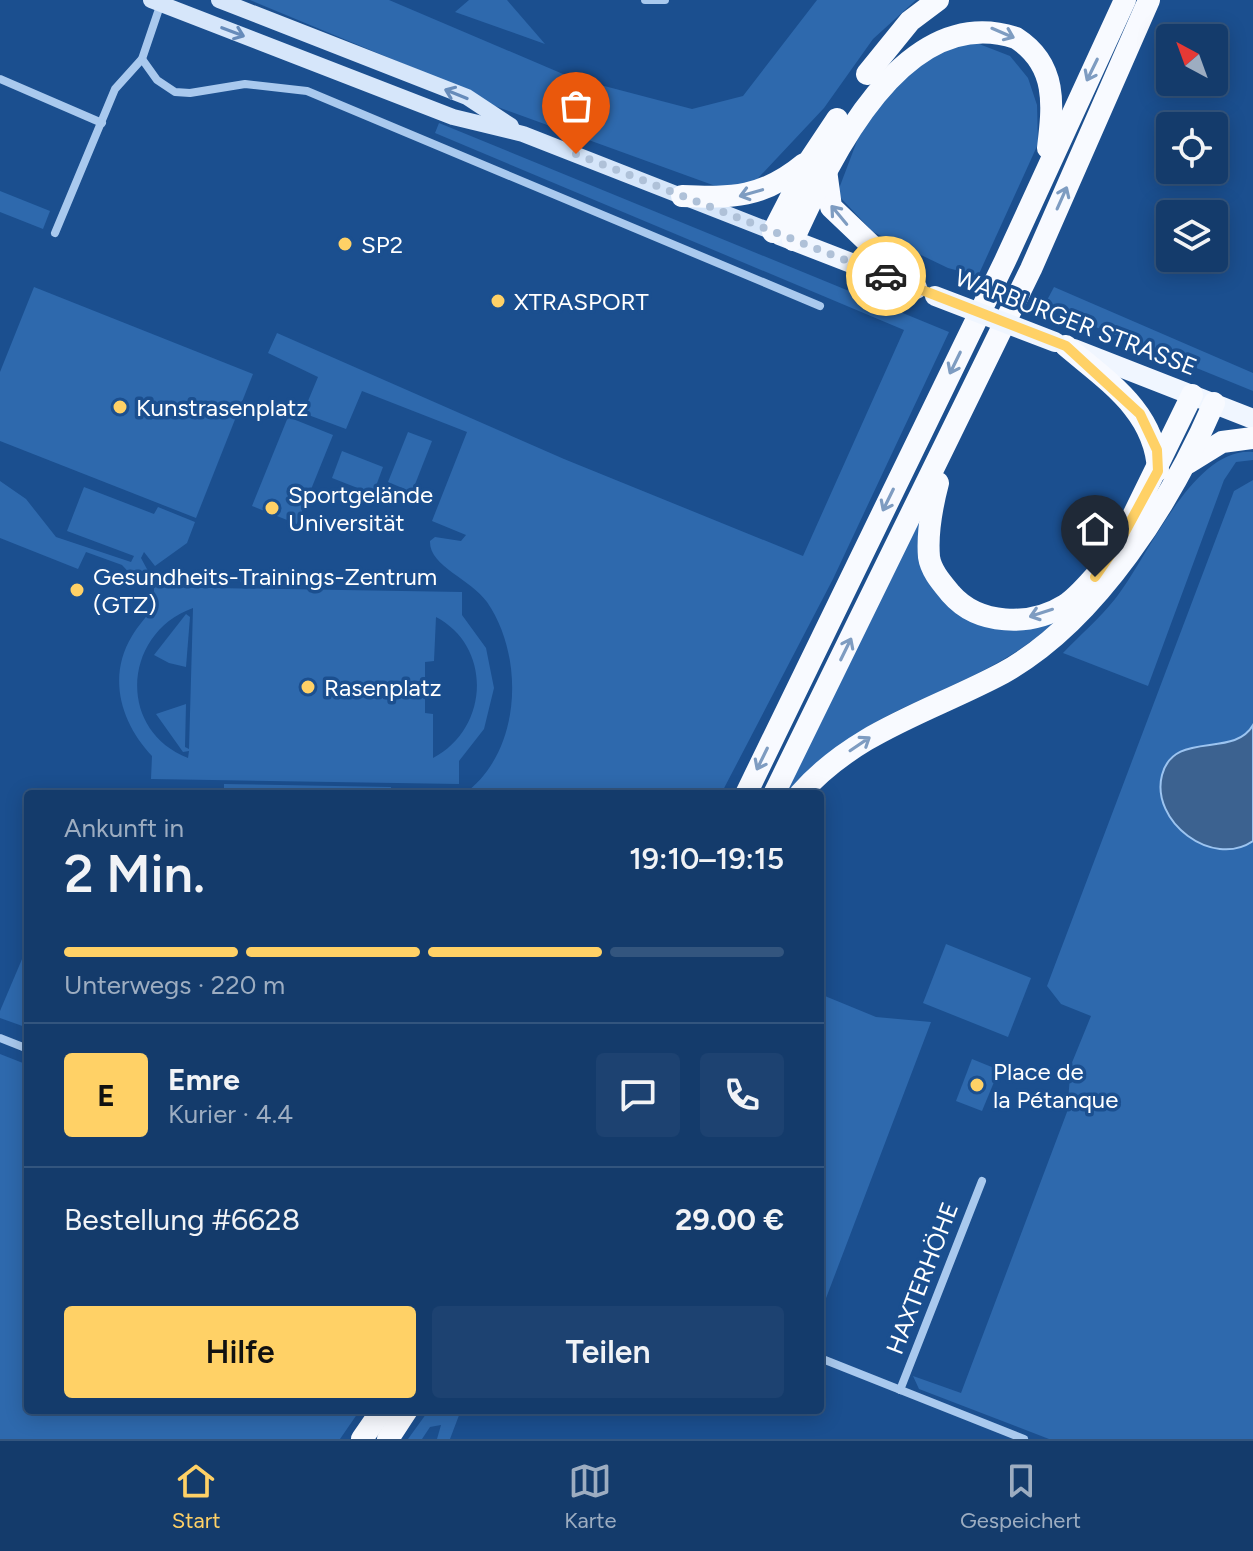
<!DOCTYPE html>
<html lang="de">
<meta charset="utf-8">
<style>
:root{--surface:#143b6b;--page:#1d4271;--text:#f1f3f6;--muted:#9dadc1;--line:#33557e;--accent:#ffd166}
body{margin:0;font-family:Figtree,sans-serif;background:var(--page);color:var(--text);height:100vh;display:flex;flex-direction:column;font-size:30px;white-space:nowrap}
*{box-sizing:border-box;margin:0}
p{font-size:26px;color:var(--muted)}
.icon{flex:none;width:44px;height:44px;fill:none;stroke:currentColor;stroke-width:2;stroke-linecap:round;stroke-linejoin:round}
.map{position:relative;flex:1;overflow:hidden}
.side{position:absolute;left:24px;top:790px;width:800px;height:624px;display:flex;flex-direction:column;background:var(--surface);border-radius:8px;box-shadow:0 4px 20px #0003,0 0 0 2px var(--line)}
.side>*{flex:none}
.needle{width:52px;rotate:319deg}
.buttons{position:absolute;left:1156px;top:24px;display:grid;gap:16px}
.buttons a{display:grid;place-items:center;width:72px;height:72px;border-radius:8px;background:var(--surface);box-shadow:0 4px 20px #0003,0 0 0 2px var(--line);font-size:40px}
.pin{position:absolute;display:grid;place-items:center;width:68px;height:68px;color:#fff;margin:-82px -34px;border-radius:50% 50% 50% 0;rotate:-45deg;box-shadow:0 0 8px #0007}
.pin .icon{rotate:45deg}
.courier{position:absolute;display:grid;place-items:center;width:80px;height:80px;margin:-40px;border:6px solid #ffd166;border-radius:50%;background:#fff;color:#222;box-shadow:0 2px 10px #0007}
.head em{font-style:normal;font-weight:600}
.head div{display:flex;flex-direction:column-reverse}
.head{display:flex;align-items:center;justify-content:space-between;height:136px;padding:0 40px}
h1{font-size:52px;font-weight:600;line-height:60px}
.bar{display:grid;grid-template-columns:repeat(4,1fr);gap:12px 8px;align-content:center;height:96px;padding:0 40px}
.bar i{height:10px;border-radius:6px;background:var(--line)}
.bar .selected{background:var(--accent)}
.bar p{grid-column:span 4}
.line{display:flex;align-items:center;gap:20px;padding:0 40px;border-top:2px solid var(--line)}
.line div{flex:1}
.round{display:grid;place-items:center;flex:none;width:84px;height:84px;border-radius:8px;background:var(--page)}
.primary-button{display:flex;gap:16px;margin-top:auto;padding:16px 40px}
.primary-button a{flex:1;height:92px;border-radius:8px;background:var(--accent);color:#111;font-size:32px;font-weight:600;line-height:92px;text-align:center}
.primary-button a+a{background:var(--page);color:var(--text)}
.tab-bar{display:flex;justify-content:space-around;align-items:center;height:112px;border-top:2px solid var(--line);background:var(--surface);font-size:22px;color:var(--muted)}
.tab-bar a{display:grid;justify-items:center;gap:4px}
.tab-bar .selected{color:var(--accent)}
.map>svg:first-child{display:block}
.green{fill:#2e69ad;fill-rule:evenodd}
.water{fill:#3c6290;stroke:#9cc4f0;stroke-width:2}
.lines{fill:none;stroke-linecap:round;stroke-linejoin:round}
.minor{stroke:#a9c9ee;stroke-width:8}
.secondary{stroke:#d6e6fa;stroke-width:16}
.primary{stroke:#f0f6ff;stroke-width:20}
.trunk{stroke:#f8faff;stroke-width:22}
.primary-bridge{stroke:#f0f6ff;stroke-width:20}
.oneway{stroke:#668bba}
.oneway2{stroke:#7e9cc1}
.done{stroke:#afc1d8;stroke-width:8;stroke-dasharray:0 14.4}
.route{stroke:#ffd166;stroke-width:10}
.poi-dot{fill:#ffd166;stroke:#1b4f8f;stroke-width:3}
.labels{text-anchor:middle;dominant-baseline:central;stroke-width:7;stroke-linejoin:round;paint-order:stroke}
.poi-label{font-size:24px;fill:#fff;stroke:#1b4f8f;text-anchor:start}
.street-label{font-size:24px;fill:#fff;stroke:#1b4f8f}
</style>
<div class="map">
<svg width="1253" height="1439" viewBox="0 0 1253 1439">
<rect width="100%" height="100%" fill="#1b4f8f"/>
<g class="green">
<polygon points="250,0 389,0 570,77 692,109 743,96 817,0 916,0 873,39 824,108 746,191 721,188 481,101 469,91"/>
<polygon points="469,0 507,0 545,44 455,12"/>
<polygon points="974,42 1010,56 1028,78 1037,105 1038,144 978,276 948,268 873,232 837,194 866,117 928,51"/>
<path d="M 439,123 L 949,332 L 833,579 L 721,794 L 464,794 C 522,752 525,657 487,602 C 471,579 429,566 430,541 L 435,537 L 461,541 L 466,535 L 432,521 L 467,432 L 362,391 L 346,429 L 303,413 L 318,377 L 268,353 L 277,333 L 564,459 L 803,556 L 904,330 L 435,133 Z"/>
<polygon points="0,191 50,211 43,229 0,212"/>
<polygon points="34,287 253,374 196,518 0,441 0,372"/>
<polygon points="1054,287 1253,373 1253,391 1044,306"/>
<polygon points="288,417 333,435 297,524 252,506"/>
<polygon points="408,432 432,441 412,492 388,482"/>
<polygon points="342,451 383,467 373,494 332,478"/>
<path d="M 1253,452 L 1253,460 L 1236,462 L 1224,480 L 1148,686 L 1063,653 C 1080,635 1100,618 1115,599 C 1148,558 1193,446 1253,452 Z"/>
<polygon points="1253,480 1253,1439 1049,1439 919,1389 913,1376 961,1393 1067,1112 1071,1065 1091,1016 1061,1004 1047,986 1234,491"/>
<polygon points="0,481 26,499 56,537 131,562 134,556 67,531 84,487 154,514 158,507 195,522 187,543 155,566 144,552 141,558 148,571 136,580 122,565 86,552 78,569 0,538"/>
<path d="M 920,518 L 954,606 L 1065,611 C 1017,664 949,684 887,716 C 848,736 815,763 785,794 Z"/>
<polygon points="300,574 314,574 314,585 204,580 204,576"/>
<path d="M 154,587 L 462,592 L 462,615 L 486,648 L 494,688 L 484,729 L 459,761 L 459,784 L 151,779 L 152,756 C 121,723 107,677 132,636 C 146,613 154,616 154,587 ZM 193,608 L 189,749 L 185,747 L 186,704 L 156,714 L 183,752 L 189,751 L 188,758 C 116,730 123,633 193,608 ZM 436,617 C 493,647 489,729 433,758 L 433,714 L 425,713 L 425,662 L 434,661 Z"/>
<polygon points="186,614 190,617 186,667 169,663 154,655"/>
<polygon points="224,784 391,787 391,794 224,794"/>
<polygon points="946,944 1031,978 1008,1037 923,1003"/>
<polygon points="28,945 28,1028 0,1018 0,1011"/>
<polygon points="820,994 876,1017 931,1022 820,1314"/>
<polygon points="0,1054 28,1065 28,1410 360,1410 340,1439 0,1439"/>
<polygon points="972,1059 999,1070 982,1111 956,1101"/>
<polygon points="429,1410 461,1410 450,1439 437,1439 441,1425 430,1427 422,1439 408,1439"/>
</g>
<path class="water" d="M 1253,725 L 1253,841 C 1212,869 1150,821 1162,775 C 1174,729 1234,759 1253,725 Z"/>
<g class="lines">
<g class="minor">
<polyline points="645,0 665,0"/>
<polyline points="142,59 157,80 175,92 190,93 245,84 307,91 820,306"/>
<polyline points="0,79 102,123"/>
<polyline points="55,233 115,89 142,59 161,3"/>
<polyline points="0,1038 28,1049"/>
<polyline points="820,1358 1024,1439"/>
<polyline points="900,1390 982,1181"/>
</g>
<g class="secondary">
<polyline points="151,0 453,117 523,134 773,232"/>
<polyline points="219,0 467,97 511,126"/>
</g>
<g class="primary">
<polyline points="779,235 913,287"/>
<polyline points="1074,349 1253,419"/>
</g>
<g class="trunk">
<polyline points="867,74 910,21 938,0"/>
<polyline points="826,170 831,207 916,288"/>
<path d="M 682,196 C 732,198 763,198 804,164"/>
<polyline points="773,232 811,158 837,119"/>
<path d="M 793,240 C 827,166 901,0 1016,38 C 1058,65 1053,106 1048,148"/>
<path d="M 1066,346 C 1107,381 1155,411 1158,470"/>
<polyline points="1188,463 1222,442 1253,438"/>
<path d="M 938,483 C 932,506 927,533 929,557 C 931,571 942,583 951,594 C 978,625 1030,627 1065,605 C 1076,598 1087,585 1096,575"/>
<polyline points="1128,526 1192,395"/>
<polyline points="746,794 1005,261 1125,0"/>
<polyline points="774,794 1031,269 1149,0"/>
<path d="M 800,794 C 855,731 932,711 1003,673 C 1097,621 1172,500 1214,403"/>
<polyline points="362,1439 382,1410"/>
<polyline points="388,1439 407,1410"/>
</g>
<polyline class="primary-bridge" points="935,296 1055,342"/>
</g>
<defs><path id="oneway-shaft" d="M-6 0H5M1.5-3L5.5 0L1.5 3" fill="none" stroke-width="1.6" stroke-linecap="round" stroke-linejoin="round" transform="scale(2)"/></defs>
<g class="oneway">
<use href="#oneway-shaft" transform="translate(233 32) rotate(21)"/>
<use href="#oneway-shaft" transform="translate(456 94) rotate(-158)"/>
</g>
<g class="oneway2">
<use href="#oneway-shaft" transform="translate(1003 33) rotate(23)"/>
<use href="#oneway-shaft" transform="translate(1092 70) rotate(116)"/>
<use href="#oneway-shaft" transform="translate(751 193) rotate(164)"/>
<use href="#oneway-shaft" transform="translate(1062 198) rotate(-66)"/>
<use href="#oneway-shaft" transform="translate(839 215) rotate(-130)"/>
<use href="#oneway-shaft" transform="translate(955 363) rotate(116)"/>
<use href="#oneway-shaft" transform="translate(888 500) rotate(116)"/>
<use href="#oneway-shaft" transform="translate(1041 613) rotate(162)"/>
<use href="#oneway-shaft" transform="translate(846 649) rotate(-64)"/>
<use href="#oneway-shaft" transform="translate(860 744) rotate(-34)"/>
<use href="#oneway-shaft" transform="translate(762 759) rotate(116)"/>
</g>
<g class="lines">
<polyline class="done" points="576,154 886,276"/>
<polyline class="route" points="886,276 1066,346 1140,414 1157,450 1158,471 1120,541 1095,577"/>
</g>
<g class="poi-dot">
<circle cx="345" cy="244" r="8"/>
<circle cx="498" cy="301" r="8"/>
<circle cx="120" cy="407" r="8"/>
<circle cx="272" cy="508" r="8"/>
<circle cx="77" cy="590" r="8"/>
<circle cx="308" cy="687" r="8"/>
<circle cx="977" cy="1085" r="8"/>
</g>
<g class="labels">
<g class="poi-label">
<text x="361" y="244">SP2</text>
<text x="514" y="301">XTRASPORT</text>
<text x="136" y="407">Kunstrasenplatz</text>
<text x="288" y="494">Sportgelände<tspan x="288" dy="28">Universität</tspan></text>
<text x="93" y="576">Gesundheits-Trainings-Zentrum<tspan x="93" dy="28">(GTZ)</tspan></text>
<text x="324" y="687">Rasenplatz</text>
<text x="993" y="1071">Place de<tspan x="993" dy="28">la Pétanque</tspan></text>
</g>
<g class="street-label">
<text transform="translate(1076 322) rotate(21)">WARBURGER STRASSE</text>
<text transform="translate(922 1278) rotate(-69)">HAXTERHÖHE</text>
</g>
</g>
</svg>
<div class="buttons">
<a><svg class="needle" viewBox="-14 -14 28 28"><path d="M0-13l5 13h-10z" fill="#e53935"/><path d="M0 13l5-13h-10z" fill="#9dadc1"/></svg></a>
<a><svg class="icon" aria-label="locate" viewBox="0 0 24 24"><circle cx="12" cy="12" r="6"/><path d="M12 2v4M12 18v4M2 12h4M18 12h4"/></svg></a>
<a><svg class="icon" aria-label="layers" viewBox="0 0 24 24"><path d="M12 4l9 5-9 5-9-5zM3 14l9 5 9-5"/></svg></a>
</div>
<div class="pin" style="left:576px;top:154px;background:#ea580c"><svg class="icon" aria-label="bag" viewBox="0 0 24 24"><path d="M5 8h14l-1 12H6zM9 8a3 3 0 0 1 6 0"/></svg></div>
<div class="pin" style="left:1095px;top:577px;background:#1f2937"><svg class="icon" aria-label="home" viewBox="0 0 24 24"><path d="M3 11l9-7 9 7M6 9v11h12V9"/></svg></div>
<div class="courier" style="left:886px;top:276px"><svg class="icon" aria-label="car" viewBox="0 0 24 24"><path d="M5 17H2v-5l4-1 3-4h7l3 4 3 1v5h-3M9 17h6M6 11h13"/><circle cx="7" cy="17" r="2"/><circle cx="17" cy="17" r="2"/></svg></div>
<section class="side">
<div class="head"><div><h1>2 Min.</h1><p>Ankunft in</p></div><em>19:10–19:15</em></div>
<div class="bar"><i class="selected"></i><i class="selected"></i><i class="selected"></i><i></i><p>Unterwegs · 220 m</p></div>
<div class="line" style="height:144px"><b class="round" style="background:var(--accent);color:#111">E</b><div><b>Emre</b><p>Kurier · 4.4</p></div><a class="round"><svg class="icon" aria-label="chat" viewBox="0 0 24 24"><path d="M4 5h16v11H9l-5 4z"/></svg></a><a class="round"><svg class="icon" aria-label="phone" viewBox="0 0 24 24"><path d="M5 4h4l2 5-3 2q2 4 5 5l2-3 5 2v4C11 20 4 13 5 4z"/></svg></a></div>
<div class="line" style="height:104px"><div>Bestellung #6628</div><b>29.00 €</b></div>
<div class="primary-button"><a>Hilfe</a><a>Teilen</a></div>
</section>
</div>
<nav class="tab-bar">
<a class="selected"><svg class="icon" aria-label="home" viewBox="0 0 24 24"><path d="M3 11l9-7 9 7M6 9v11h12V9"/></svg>Start</a>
<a><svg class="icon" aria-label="map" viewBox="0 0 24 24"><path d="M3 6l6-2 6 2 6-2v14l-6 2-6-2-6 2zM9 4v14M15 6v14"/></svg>Karte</a>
<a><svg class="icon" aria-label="saved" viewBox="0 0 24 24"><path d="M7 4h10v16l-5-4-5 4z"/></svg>Gespeichert</a>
</nav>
